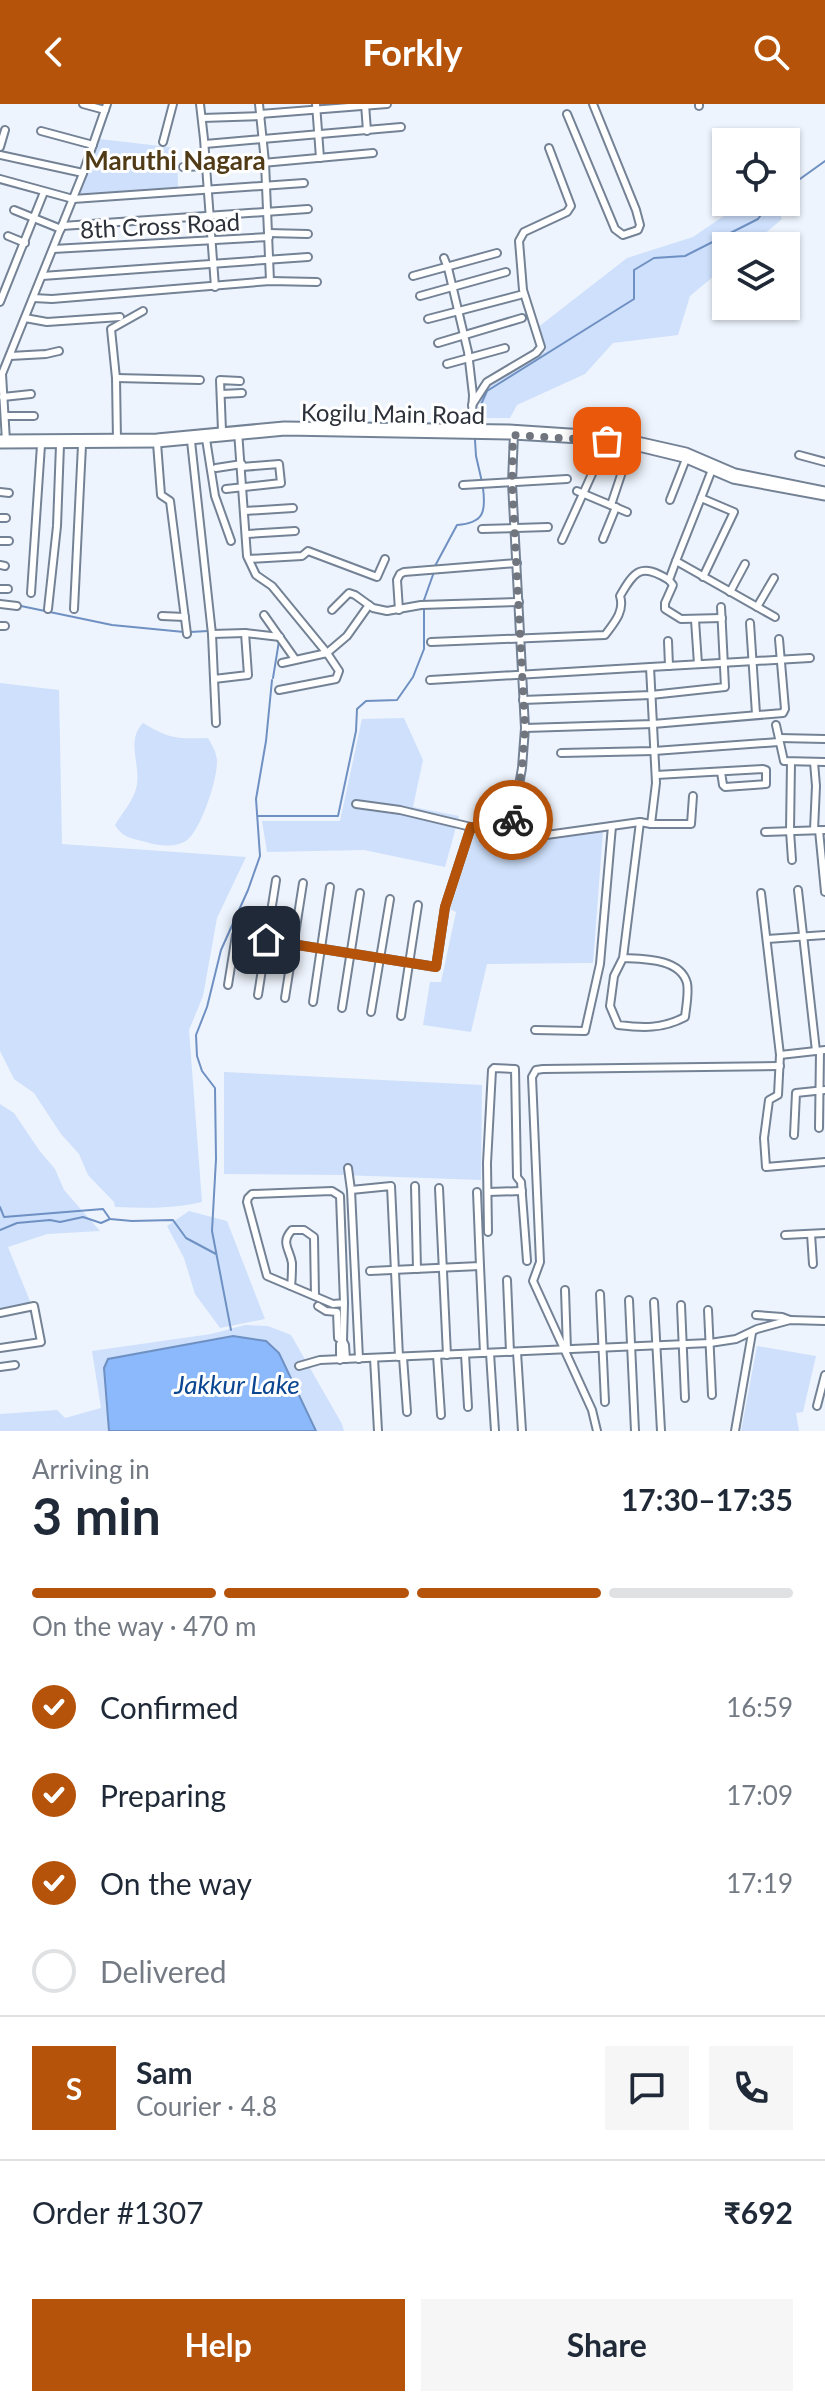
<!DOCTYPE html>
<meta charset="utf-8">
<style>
:root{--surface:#fff;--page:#f6f6f7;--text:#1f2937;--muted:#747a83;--line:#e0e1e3;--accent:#b45309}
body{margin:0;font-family:Lato,sans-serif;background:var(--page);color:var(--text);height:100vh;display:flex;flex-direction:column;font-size:30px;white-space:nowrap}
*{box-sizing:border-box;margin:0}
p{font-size:26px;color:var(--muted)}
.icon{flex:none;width:44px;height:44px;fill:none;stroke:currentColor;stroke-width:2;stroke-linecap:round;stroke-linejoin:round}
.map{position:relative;height:1327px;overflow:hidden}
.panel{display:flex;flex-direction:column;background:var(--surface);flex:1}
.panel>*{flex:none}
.buttons{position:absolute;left:712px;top:24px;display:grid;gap:16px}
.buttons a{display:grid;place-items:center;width:88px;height:88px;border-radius:0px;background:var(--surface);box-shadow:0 2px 6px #0004;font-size:40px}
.pin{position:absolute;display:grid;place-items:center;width:68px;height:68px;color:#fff;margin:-34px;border-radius:16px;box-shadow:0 4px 12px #0006}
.courier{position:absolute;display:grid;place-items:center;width:80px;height:80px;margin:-40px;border:6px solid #b45309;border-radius:50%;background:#fff;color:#222;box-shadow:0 2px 10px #0007}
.overview em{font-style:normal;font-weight:700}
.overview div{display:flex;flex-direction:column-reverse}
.overview{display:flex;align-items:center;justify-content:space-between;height:136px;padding:0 32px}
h1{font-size:52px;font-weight:700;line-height:60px}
.bar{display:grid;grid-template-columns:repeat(4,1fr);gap:12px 8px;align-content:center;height:96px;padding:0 32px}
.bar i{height:10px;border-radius:6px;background:var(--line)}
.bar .current{background:var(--accent)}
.bar p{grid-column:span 4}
.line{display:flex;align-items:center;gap:20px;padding:0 32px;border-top:2px solid var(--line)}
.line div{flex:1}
.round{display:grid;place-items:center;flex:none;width:84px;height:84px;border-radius:0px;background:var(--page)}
ol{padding:0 32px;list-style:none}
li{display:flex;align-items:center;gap:24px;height:88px}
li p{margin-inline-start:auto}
li .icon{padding:8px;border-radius:50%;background:var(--accent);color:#fff;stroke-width:4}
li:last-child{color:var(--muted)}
li i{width:44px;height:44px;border:4px solid var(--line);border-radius:50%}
.cta{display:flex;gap:16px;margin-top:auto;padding:16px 32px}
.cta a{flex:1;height:92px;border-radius:0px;background:var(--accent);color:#fff;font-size:32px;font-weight:700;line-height:92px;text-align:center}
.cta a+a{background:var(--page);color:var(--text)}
header{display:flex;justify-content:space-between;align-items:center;height:104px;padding:0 32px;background:var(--accent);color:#fff;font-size:36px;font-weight:700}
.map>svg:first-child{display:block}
.green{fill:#cee0fb}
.water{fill:#8bb9fc;stroke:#6e90c2;stroke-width:2}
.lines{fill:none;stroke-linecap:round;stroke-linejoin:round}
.stream{stroke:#6e90c2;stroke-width:2}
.minor-casing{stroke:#748296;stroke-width:10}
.major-casing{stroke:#748296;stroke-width:11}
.minor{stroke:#fff;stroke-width:6}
.major{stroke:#fff;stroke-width:7}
.done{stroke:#70757e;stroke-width:8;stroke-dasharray:0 14.4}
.route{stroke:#b45309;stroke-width:10}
.labels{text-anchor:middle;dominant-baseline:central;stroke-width:6;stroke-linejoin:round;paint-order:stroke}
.street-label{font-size:24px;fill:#2c313a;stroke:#fff}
.neighbourhood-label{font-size:26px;font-weight:bold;fill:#513b16;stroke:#fff}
.water-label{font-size:26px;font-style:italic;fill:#0a4692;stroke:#fff}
</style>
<header><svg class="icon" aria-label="back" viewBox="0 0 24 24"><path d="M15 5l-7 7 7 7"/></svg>Forkly<svg class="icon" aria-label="search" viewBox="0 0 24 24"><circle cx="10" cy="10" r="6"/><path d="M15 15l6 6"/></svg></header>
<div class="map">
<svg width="825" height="1327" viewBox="0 0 825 1327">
<rect width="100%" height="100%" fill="#eef4fd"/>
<g class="green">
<polygon points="100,35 177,44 178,86 80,91"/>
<polygon points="744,98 775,98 782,115 750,142 726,142 726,162 690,192 678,231 613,239 585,270 517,301 510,314 473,314 483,290 492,280 546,247 537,224 627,154 693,133"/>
<path d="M 0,579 L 59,586 L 62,740 L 246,753 L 217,814 L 203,892 L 189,926 L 202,1098 C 173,1105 145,1104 115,1103 L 114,1098 L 88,1071 L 79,1050 L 61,1030 L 34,989 L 14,975 L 0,947 Z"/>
<polygon points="404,614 423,656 413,703 459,712 445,763 364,746 267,748 262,717 340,717 362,615"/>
<path d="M 143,619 C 170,635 176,635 208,634 C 212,641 216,647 217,656 C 218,674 201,726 187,736 C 177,744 158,742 146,738 C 131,734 123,734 115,721 C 121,711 131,699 135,688 C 144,665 124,638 143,619 Z"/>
<polygon points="603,727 593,859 487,860 471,928 423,921 430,878 441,878 456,808 450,805 475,728 520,738 537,738"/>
<polygon points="224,968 482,981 481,1076 342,1071 224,1070"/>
<polygon points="0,1000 14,1009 39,1046 55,1065 64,1086 100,1127 47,1130 8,1143 34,1207 0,1210"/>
<polygon points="189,1107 227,1117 265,1215 220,1224 195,1190 184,1154 167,1122"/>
<polygon points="245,1221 268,1222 291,1231 342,1320 344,1327 316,1327 279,1249 104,1264 109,1327 0,1327 0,1310 57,1306 65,1314 101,1304 92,1247 211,1230"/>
<polygon points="757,1242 816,1252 803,1308 796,1309 799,1327 741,1327"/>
</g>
<polygon class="water" points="233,1232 266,1237 279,1249 316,1327 109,1327 104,1264 108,1255"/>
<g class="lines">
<g class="stream">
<polyline points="786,85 825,57"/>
<polyline points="474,316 487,287 634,195 634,166 654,154 685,152 758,115 770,98"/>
<polyline points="475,336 476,352 482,378"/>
<path d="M 435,462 L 457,421 C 484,419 486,408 483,384"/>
<polyline points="21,502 112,521 184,528"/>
<polyline points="190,528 208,527"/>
<polyline points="273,574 279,537"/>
<polyline points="258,712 338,712 356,627 357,605 366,597 397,596 413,573 424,545 424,496 434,468"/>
<polyline points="0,1103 4,1113 103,1105 110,1115 132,1117 173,1116 186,1134 216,1150"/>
<polyline points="0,1126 17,1119 50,1116 60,1118 83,1113 101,1119 110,1115"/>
<polyline points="231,1226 212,1127 216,1055 215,984 202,967 197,952 196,931 207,903 221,846 248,786 260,752 256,695 266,637 272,576"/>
</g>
<g class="minor-casing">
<g id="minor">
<polyline points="83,0 105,6"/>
<polyline points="200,0 204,35 215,183"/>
<polyline points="259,0 265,58 270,177"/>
<polyline points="316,0 320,54"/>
<polyline points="365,0 367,27"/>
<polyline points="699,2 699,0"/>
<polyline points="260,10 387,0"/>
<polyline points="567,10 615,125 623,131 638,126 640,121 636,106 593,0"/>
<polyline points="202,14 261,12"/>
<polyline points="41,27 93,41"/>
<polyline points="163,38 173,0"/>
<polyline points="205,40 401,23"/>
<polyline points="0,43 5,26"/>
<polyline points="0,51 83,69"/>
<polyline points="183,63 206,62"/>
<polyline points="206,64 373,49"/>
<polyline points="0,75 73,95 304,79"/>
<polyline points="14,106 61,125"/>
<polyline points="62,122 308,105"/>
<polyline points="268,129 308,130"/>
<polyline points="8,132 25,139"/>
<polyline points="53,145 269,133"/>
<polyline points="444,154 448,164 468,248 473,291 471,326"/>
<polyline points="42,172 308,153"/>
<polyline points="413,172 497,149"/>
<polyline points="420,192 506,168"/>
<polyline points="33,194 52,195 270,177 317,178"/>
<polyline points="0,198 44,88"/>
<polyline points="25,214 47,218 120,213"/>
<polyline points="428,215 520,191"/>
<polyline points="438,239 522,214"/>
<polyline points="10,252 46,250 59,247"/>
<polyline points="447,260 505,244"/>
<polyline points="116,274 200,276"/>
<polyline points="221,290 242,289"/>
<polyline points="3,293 31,290"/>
<polyline points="472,301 487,278 536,249 541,243 523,186 519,137 524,128 567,108 571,102 549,44"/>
<polyline points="5,312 34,312"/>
<polyline points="222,327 220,276 240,277"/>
<polyline points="238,327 247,452 256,471 272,482 327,549 339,567 336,575 279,586"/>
<polyline points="514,329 512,379 525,624 653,620 783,609 785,605 779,535"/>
<polyline points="206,335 215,392 231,437"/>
<polyline points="6,337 2,270 82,72 107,0"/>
<polyline points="117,337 116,274 111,225 143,207"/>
<polyline points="191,337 212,530 214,575 248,571 245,529 280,533"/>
<polyline points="157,339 161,391 170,397 187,530"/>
<polyline points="799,351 825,358"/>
<polyline points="216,364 242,360"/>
<polyline points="463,381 567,375"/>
<polyline points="226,385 281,379 279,360 242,363"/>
<polyline points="577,387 627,408"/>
<polyline points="0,388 9,389"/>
<polyline points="701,394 676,457 775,513"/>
<polyline points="670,396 686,355"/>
<polyline points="611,401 631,341"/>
<polyline points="245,407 293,404"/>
<polyline points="0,414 6,414"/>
<polyline points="482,425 548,423"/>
<polyline points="247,430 295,427"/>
<polyline points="603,435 616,403"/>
<polyline points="562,436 607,337"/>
<polyline points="0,437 9,437"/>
<polyline points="249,455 302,452 308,447 377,473 385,455"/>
<polyline points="676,457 669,476 673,481 665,499 665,505 681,515 722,514"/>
<polyline points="0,461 5,462"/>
<polyline points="703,473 734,408 701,394 713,363"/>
<polyline points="0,485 8,485"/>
<polyline points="730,488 745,460"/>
<polyline points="31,489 41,341"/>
<polyline points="0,500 17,502"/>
<polyline points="757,503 774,474"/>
<polyline points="48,505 57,422 60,341"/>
<polyline points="74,505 82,341"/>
<polyline points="332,506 349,489 355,491 373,504 387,507 421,501 519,498"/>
<polyline points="399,506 397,476 400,470 404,468 517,459"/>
<polyline points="264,511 295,555"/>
<polyline points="162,512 185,513"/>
<polyline points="695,516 698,560"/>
<polyline points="750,519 756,610"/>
<polyline points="0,522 5,522"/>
<polyline points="212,530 245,529"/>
<polyline points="668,537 669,562"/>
<path d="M 431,538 L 605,531 C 614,519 625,507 620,492 C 635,466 641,459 669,476"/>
<polyline points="282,559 327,549 347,532 369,501"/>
<polyline points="650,563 810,554"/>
<polyline points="214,575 216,619"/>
<polyline points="523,596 651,591 725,583 721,503"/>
<polyline points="776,621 784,657 825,658"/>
<polyline points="779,634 825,635"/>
<polyline points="561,649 654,647 779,638"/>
<polyline points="791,658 790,727 792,756"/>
<polyline points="656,671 763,665 766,666 766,680 725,683 723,681 721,668"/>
<polyline points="356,700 400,706 471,723 525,734 640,718 651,720 656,679 650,563 430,576"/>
<polyline points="651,720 691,720 693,692"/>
<polyline points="814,726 816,682 814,658"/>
<polyline points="819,726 825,788"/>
<polyline points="765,728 825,726"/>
<polyline points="510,732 522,664 525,624"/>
<polyline points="798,786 816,947"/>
<polyline points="761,789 780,951 778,991 769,996 764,1034 766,1063 825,1058"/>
<polyline points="767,835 825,831"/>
<path d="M 623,854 L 614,872 L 610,902 L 618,921 C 643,924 662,925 685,913 C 686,903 689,889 687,879 C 680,854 643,855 623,854 L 640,718"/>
<polyline points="228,881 236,831 436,863 445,803 471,723"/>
<polyline points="258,891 276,776"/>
<polyline points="285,894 303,779"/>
<polyline points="313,898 330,783"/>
<polyline points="342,904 360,789"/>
<polyline points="371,908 390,795"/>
<polyline points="401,912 418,801"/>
<polyline points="535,926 585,927 600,860 612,722"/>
<polyline points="780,951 825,946"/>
<polyline points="819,1024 820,947"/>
<polyline points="794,1031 796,989 825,986"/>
<polyline points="348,1064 351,1086 359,1255"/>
<polyline points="415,1082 417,1165"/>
<polyline points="439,1084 447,1251"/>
<polyline points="351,1086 391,1082 399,1253"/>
<polyline points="488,1088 522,1087"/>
<polyline points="488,1128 487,1059 492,966 494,964 515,965 517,1073 521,1078 527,1157"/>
<polyline points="811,1130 813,1160"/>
<polyline points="785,1131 825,1129"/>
<polyline points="480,1162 484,1249"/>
<polyline points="370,1167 480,1162 477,1088"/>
<polyline points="507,1176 510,1248"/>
<path d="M 291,1182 C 292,1174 292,1167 292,1159 C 290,1145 280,1139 292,1126 L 304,1126 L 314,1133 L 315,1192"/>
<polyline points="565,1186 567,1246"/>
<polyline points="600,1190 605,1298"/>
<polyline points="629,1196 635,1327"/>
<polyline points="654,1198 661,1327"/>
<polyline points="681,1201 685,1294"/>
<polyline points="318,1202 326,1207 337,1208 338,1234 343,1237"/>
<polyline points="708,1206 712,1291"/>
<polyline points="0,1209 34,1202 41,1238 0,1244"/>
<polyline points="756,1211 782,1213 790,1216"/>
<polyline points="343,1237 344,1199 340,1092 332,1087 252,1090 248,1094 247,1098 267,1172 333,1200 344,1199"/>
<polyline points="517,1248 522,1327"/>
<polyline points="490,1249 495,1327"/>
<polyline points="465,1250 468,1303"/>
<polyline points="437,1251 441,1311"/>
<polyline points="403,1253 407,1308"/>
<polyline points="374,1254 378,1327"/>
<polyline points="340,1256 340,1240 343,1237 345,1241 346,1255"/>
<polyline points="299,1262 320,1256 710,1239 736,1235 757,1225 790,1216 825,1217"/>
<polyline points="0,1263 15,1261"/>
<polyline points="817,1302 825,1271"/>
<polyline points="597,1327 592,1306 533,1177 540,1158 532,973 536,966 543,965 780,962"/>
<polyline points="735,1327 752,1229"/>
</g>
</g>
<g class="major-casing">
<g id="major">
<polyline points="0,335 157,334 284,322 509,325 615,332 686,348 735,369 825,387"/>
<polyline points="0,340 157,339 285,327 513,331 614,337 684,354 733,375 825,392"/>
</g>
</g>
<use href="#minor" class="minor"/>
<use href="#major" class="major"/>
</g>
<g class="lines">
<polyline class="done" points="513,716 522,664 525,624 512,379 513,331 607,337"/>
<polyline class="route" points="266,836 436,863 445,803 471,723 510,732 513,716"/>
</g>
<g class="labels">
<g class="street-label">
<text transform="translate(160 121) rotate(-3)">8th Cross Road</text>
<text transform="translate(393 309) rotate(1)">Kogilu Main Road</text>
</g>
<g class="neighbourhood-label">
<text x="175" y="56">Maruthi Nagara</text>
</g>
<g class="water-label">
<text x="237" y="1280">Jakkur Lake</text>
</g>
</g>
</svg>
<div class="buttons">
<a><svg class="icon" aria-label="locate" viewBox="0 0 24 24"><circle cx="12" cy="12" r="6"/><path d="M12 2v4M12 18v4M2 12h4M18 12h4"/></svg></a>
<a><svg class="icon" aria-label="layers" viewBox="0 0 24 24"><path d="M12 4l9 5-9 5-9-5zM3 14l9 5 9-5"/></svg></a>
</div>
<div class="pin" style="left:607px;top:337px;background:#ea580c"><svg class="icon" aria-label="bag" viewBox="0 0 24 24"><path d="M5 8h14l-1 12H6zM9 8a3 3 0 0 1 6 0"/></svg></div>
<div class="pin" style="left:266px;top:836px;background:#1f2937"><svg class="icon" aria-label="home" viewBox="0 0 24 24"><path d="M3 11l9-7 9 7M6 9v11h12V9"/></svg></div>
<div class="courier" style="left:513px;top:716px"><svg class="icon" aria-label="bike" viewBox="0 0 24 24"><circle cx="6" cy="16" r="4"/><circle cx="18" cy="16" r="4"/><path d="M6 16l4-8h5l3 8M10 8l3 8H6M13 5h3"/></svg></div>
</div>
<section class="panel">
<div class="overview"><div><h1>3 min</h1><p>Arriving in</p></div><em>17:30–17:35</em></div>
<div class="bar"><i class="current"></i><i class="current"></i><i class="current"></i><i></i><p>On the way · 470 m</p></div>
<ol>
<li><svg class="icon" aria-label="check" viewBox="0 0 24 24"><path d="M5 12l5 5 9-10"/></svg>Confirmed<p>16:59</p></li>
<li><svg class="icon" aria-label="check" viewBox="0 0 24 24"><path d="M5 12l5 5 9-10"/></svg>Preparing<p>17:09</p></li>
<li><svg class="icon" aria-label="check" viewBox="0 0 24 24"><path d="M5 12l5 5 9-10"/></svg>On the way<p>17:19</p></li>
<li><i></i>Delivered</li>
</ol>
<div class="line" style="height:144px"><b class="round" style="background:var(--accent);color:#fff">S</b><div><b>Sam</b><p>Courier · 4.8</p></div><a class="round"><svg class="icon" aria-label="chat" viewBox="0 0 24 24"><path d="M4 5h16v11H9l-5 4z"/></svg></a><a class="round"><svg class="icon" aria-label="phone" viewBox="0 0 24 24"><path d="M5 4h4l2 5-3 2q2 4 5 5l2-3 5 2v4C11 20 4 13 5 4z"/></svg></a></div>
<div class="line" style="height:104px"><div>Order #1307</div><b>₹692</b></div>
<div class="cta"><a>Help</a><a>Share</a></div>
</section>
